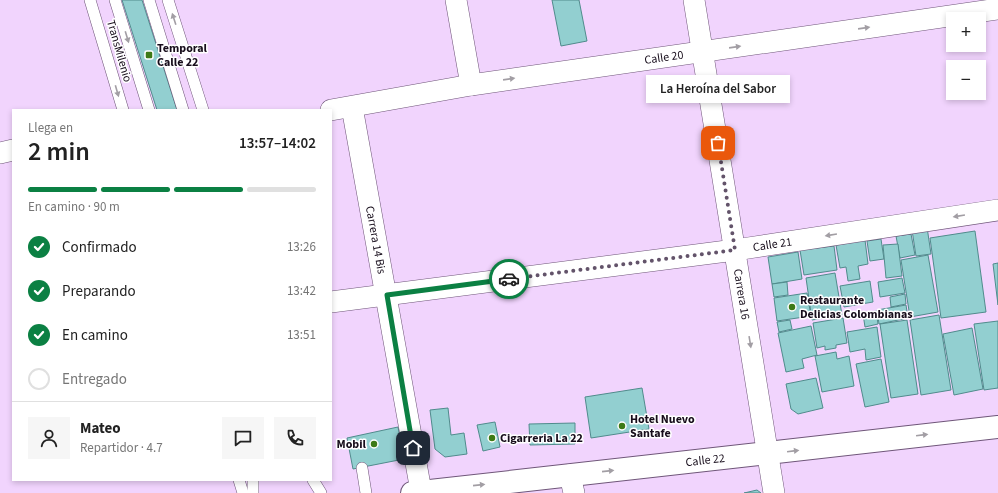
<!DOCTYPE html>
<html lang="es">
<meta charset="utf-8">
<style>
:root{--surface:#fff;--page:#f6f6f6;--text:#222;--muted:#767676;--line:#e0e0e0;--accent:#0b8043}
body{margin:0;font-family:"Source Sans 3",sans-serif;background:var(--page);color:var(--text);height:100vh;display:flex;flex-direction:column;font-size:15px;white-space:nowrap}
*{box-sizing:border-box;margin:0}
p{font-size:13px;color:var(--muted)}
.icon{flex:none;width:22px;height:22px;fill:none;stroke:currentColor;stroke-width:2;stroke-linecap:round;stroke-linejoin:round}
.map{position:relative;flex:1;overflow:hidden}
.panel{position:absolute;left:12px;top:109px;width:320px;height:372px;display:flex;flex-direction:column;background:var(--surface);border-radius:0px;box-shadow:0 2px 6px #0003}
.panel>*{flex:none}
.controls{position:absolute;left:946px;top:12px;display:grid;gap:8px}
.controls a{display:grid;place-items:center;width:40px;height:40px;border-radius:0px;background:var(--surface);box-shadow:0 2px 6px #0003;font-size:20px}
.pin{position:absolute;display:grid;place-items:center;width:34px;height:34px;color:#fff;margin:-17px;border-radius:8px;box-shadow:0 2px 6px #0006}
.courier{position:absolute;display:grid;place-items:center;width:40px;height:40px;margin:-20px;border:3px solid #0b8043;border-radius:50%;background:#fff;color:#222;box-shadow:0 1px 5px #0007}
.bubble{position:absolute;height:28px;border-radius:0px;background:var(--surface);box-shadow:0 2px 6px #0003;font-size:13px;font-weight:600;line-height:28px;text-align:center}
.overview em{font-style:normal;font-weight:600}
.overview div{display:flex;flex-direction:column-reverse}
.overview{display:flex;align-items:center;justify-content:space-between;height:68px;padding:0 16px}
h1{font-size:26px;font-weight:600;line-height:30px}
.bar{display:grid;grid-template-columns:repeat(4,1fr);gap:6px 4px;align-content:center;height:48px;padding:0 16px}
.bar i{height:5px;border-radius:3px;background:var(--line)}
.bar .active{background:var(--accent)}
.bar p{grid-column:span 4}
.line{display:flex;align-items:center;gap:10px;padding:0 16px;border-top:1px solid var(--line)}
.line div{flex:1}
.round{display:grid;place-items:center;flex:none;width:42px;height:42px;border-radius:0px;background:var(--page)}
ol{padding:0 16px;list-style:none}
li{display:flex;align-items:center;gap:12px;height:44px}
li p{margin-inline-start:auto}
li .icon{padding:4px;border-radius:50%;background:var(--accent);color:#fff;stroke-width:4}
li:last-child{color:var(--muted)}
li i{width:22px;height:22px;border:2px solid var(--line);border-radius:50%}
.map>svg:first-child{display:block}
.building{fill:#92cfd0;stroke:#508b8c}
.lines{fill:none;stroke-linecap:round;stroke-linejoin:round}
.lane-casing{stroke:#6f5679;stroke-width:12}
.street-casing{stroke:#6f5679;stroke-width:22}
.secondary-casing{stroke:#6f5679;stroke-width:24}
.lane{stroke:#fff;stroke-width:11}
.street{stroke:#fff;stroke-width:21}
.secondary{stroke:#fff;stroke-width:22}
.oneway{fill:#a29ea4}
.done{stroke:#63536a;stroke-width:4;stroke-dasharray:0 7.2}
.route{stroke:#0b8043;stroke-width:5}
.poi-dot{fill:#3d7a16;stroke:#fff;stroke-width:1.5}
.labels{text-anchor:middle;dominant-baseline:central;stroke-width:3;stroke-linejoin:round;paint-order:stroke}
.poi-label{font-size:12px;font-weight:bold;fill:#170d1b;stroke:#fff;text-anchor:start}
.street-label{font-size:12px;fill:#170d1b;stroke:#fff}
</style>
<div class="map">
<svg width="998" height="493" viewBox="0 0 998 493">
<rect width="100%" height="100%" fill="#f1d4fd"/>
<g class="building">
<polygon points="122,0 142,0 177,110 157,110"/>
<polygon points="552,0 579,0 587,41 561,46"/>
<polygon points="927,227 931,254 916,256 912,230"/>
<polygon points="975,231 986,312 941,318 930,238"/>
<polygon points="911,234 915,255 900,258 896,236"/>
<polygon points="881,239 884,259 870,261 867,241"/>
<polygon points="865,240 868,264 858,266 860,279 848,281 846,267 840,268 836,245"/>
<polygon points="898,244 902,276 886,278 883,245"/>
<polygon points="834,246 837,270 804,275 800,250"/>
<polygon points="798,252 802,279 772,284 768,257"/>
<polygon points="928,255 938,312 910,317 901,260"/>
<polygon points="998,263 998,305 993,264"/>
<polygon points="835,273 842,315 812,320 806,278"/>
<polygon points="902,278 905,293 880,297 878,282"/>
<polygon points="870,281 873,302 844,307 840,286"/>
<polygon points="787,282 788,295 774,297 772,284"/>
<polygon points="807,293 811,316 777,321 774,298"/>
<polygon points="905,294 906,304 891,307 890,297"/>
<polygon points="906,305 908,318 879,324 877,310"/>
<polygon points="876,311 878,324 865,327 863,314"/>
<polygon points="939,315 951,390 921,395 910,320"/>
<polygon points="843,318 847,343 836,345 836,348 825,350 825,346 817,348 813,323"/>
<polygon points="790,320 792,329 779,332 777,322"/>
<polygon points="907,320 918,394 891,398 880,324"/>
<polygon points="998,321 998,388 984,390 974,324"/>
<polygon points="811,326 817,355 802,359 804,368 786,372 778,333"/>
<polygon points="877,327 881,357 866,360 865,349 850,352 847,332"/>
<polygon points="972,328 983,389 954,395 943,334"/>
<polygon points="836,352 837,359 849,356 854,386 822,392 815,356"/>
<polygon points="881,359 889,402 865,407 856,364"/>
<polygon points="816,378 823,408 798,414 791,409 786,384"/>
<polygon points="642,388 649,429 591,438 585,397"/>
<polygon points="448,408 451,435 464,433 467,454 445,457 435,449 430,410"/>
<polygon points="495,422 500,447 483,451 477,425"/>
<polygon points="575,423 575,444 530,445 529,424"/>
<polygon points="398,427 404,459 353,469 347,438"/>
<polygon points="757,490 761,493 744,493"/>
</g>
<g class="lines">
<g class="lane-casing">
<g id="lane">
<polyline points="90,0 123,110"/>
<polyline points="115,0 149,110"/>
<polyline points="149,0 183,110"/>
<polyline points="168,0 203,110"/>
<polyline points="362,468 366,493"/>
<polyline points="239,480 243,493"/>
<polyline points="313,480 321,493"/>
<polyline points="253,493 253,480"/>
</g>
</g>
<g class="street-casing">
<g id="street">
<polyline points="456,0 471,85"/>
<path id="s1" d="M 694,0 L 774,493"/>
<path id="s2" d="M 352,107 L 421,491"/>
<path id="s3" d="M 331,110 L 471,85 L 998,9"/>
<polyline points="0,153 13,150"/>
<path id="s4" d="M 331,302 L 735,250 L 998,210"/>
<polyline points="570,475 574,493"/>
</g>
</g>
<g class="secondary-casing">
<g id="secondary">
<path id="s5" d="M 412,493 L 998,427"/>
</g>
</g>
<use href="#lane" class="lane"/>
<use href="#street" class="street"/>
<use href="#secondary" class="secondary"/>
</g>
<defs><path id="oneway-solid" d="M-6-.8H1V-3.2L6.5 0L1 3.2V.8H-6Z"/></defs>
<g class="oneway">
<use href="#oneway-solid" transform="translate(174 19) rotate(-108)"/>
<use href="#oneway-solid" transform="translate(864 28) rotate(-8)"/>
<use href="#oneway-solid" transform="translate(127 37) rotate(73)"/>
<use href="#oneway-solid" transform="translate(735 47) rotate(-8)"/>
<use href="#oneway-solid" transform="translate(509 79) rotate(-8)"/>
<use href="#oneway-solid" transform="translate(117 91) rotate(74)"/>
<use href="#oneway-solid" transform="translate(959 216) rotate(171)"/>
<use href="#oneway-solid" transform="translate(831 235) rotate(171)"/>
<use href="#oneway-solid" transform="translate(750 342) rotate(81)"/>
<use href="#oneway-solid" transform="translate(922 435) rotate(-7)"/>
<use href="#oneway-solid" transform="translate(793 451) rotate(-7)"/>
<use href="#oneway-solid" transform="translate(608 471) rotate(-6)"/>
<use href="#oneway-solid" transform="translate(479 485) rotate(-6)"/>
</g>
<g class="lines">
<polyline class="done" points="509,279 735,250 718,143"/>
<polyline class="route" points="413,448 387,295 509,279"/>
</g>
<g class="poi-dot">
<rect x="145" y="51" width="8" height="8" rx="2"/>
<circle cx="792" cy="307" r="4"/>
<circle cx="622" cy="426" r="4"/>
<circle cx="492" cy="438" r="4"/>
<circle cx="374" cy="444" r="4"/>
</g>
<g class="labels">
<g class="poi-label">
<text x="157" y="48">Temporal<tspan x="157" dy="14">Calle 22</tspan></text>
<text x="800" y="300">Restaurante<tspan x="800" dy="14">Delicias Colombianas</tspan></text>
<text x="630" y="419">Hotel Nuevo<tspan x="630" dy="14">Santafe</tspan></text>
<text x="500" y="438">Cigarreria La 22</text>
<text x="366" y="444" text-anchor="end">Mobil</text>
</g>
<g class="street-label">
<text transform="translate(119 51) rotate(74)">TransMilenio</text>
<text stroke="none"><textPath href="#s3" startOffset="337">Calle 20</textPath></text>
<text stroke="none"><textPath href="#s2" startOffset="135">Carrera 14 Bis</textPath></text>
<text stroke="none"><textPath href="#s4" startOffset="445">Calle 21</textPath></text>
<text stroke="none"><textPath href="#s1" startOffset="298">Carrera 16</textPath></text>
<text stroke="none"><textPath href="#s5" startOffset="295">Calle 22</textPath></text>
</g>
</g>
</svg>
<div class="controls">
<a>+</a>
<a>−</a>
</div>
<div class="pin" style="left:718px;top:143px;background:#ea580c"><svg class="icon" aria-label="bag" viewBox="0 0 24 24"><path d="M5 8h14l-1 12H6zM9 8a3 3 0 0 1 6 0"/></svg></div>
<div class="pin" style="left:413px;top:448px;background:#1f2937"><svg class="icon" aria-label="home" viewBox="0 0 24 24"><path d="M3 11l9-7 9 7M6 9v11h12V9"/></svg></div>
<div class="courier" style="left:509px;top:279px"><svg class="icon" aria-label="car" viewBox="0 0 24 24"><path d="M5 17H2v-5l4-1 3-4h7l3 4 3 1v5h-3M9 17h6M6 11h13"/><circle cx="7" cy="17" r="2"/><circle cx="17" cy="17" r="2"/></svg></div>
<div class="bubble" style="left:646px;top:75px;width:144px">La Heroína del Sabor</div>
<section class="panel">
<div class="overview"><div><h1>2 min</h1><p>Llega en</p></div><em>13:57–14:02</em></div>
<div class="bar"><i class="active"></i><i class="active"></i><i class="active"></i><i></i><p>En camino · 90 m</p></div>
<ol>
<li><svg class="icon" aria-label="check" viewBox="0 0 24 24"><path d="M5 12l5 5 9-10"/></svg>Confirmado<p>13:26</p></li>
<li><svg class="icon" aria-label="check" viewBox="0 0 24 24"><path d="M5 12l5 5 9-10"/></svg>Preparando<p>13:42</p></li>
<li><svg class="icon" aria-label="check" viewBox="0 0 24 24"><path d="M5 12l5 5 9-10"/></svg>En camino<p>13:51</p></li>
<li><i></i>Entregado</li>
</ol>
<div class="line" style="height:72px"><a class="round"><svg class="icon" aria-label="person" viewBox="0 0 24 24"><circle cx="12" cy="8" r="4"/><path d="M4 21q1-7 8-7t8 7"/></svg></a><div><b>Mateo</b><p>Repartidor · 4.7</p></div><a class="round"><svg class="icon" aria-label="chat" viewBox="0 0 24 24"><path d="M4 5h16v11H9l-5 4z"/></svg></a><a class="round"><svg class="icon" aria-label="phone" viewBox="0 0 24 24"><path d="M5 4h4l2 5-3 2q2 4 5 5l2-3 5 2v4C11 20 4 13 5 4z"/></svg></a></div>
</section>
</div>
